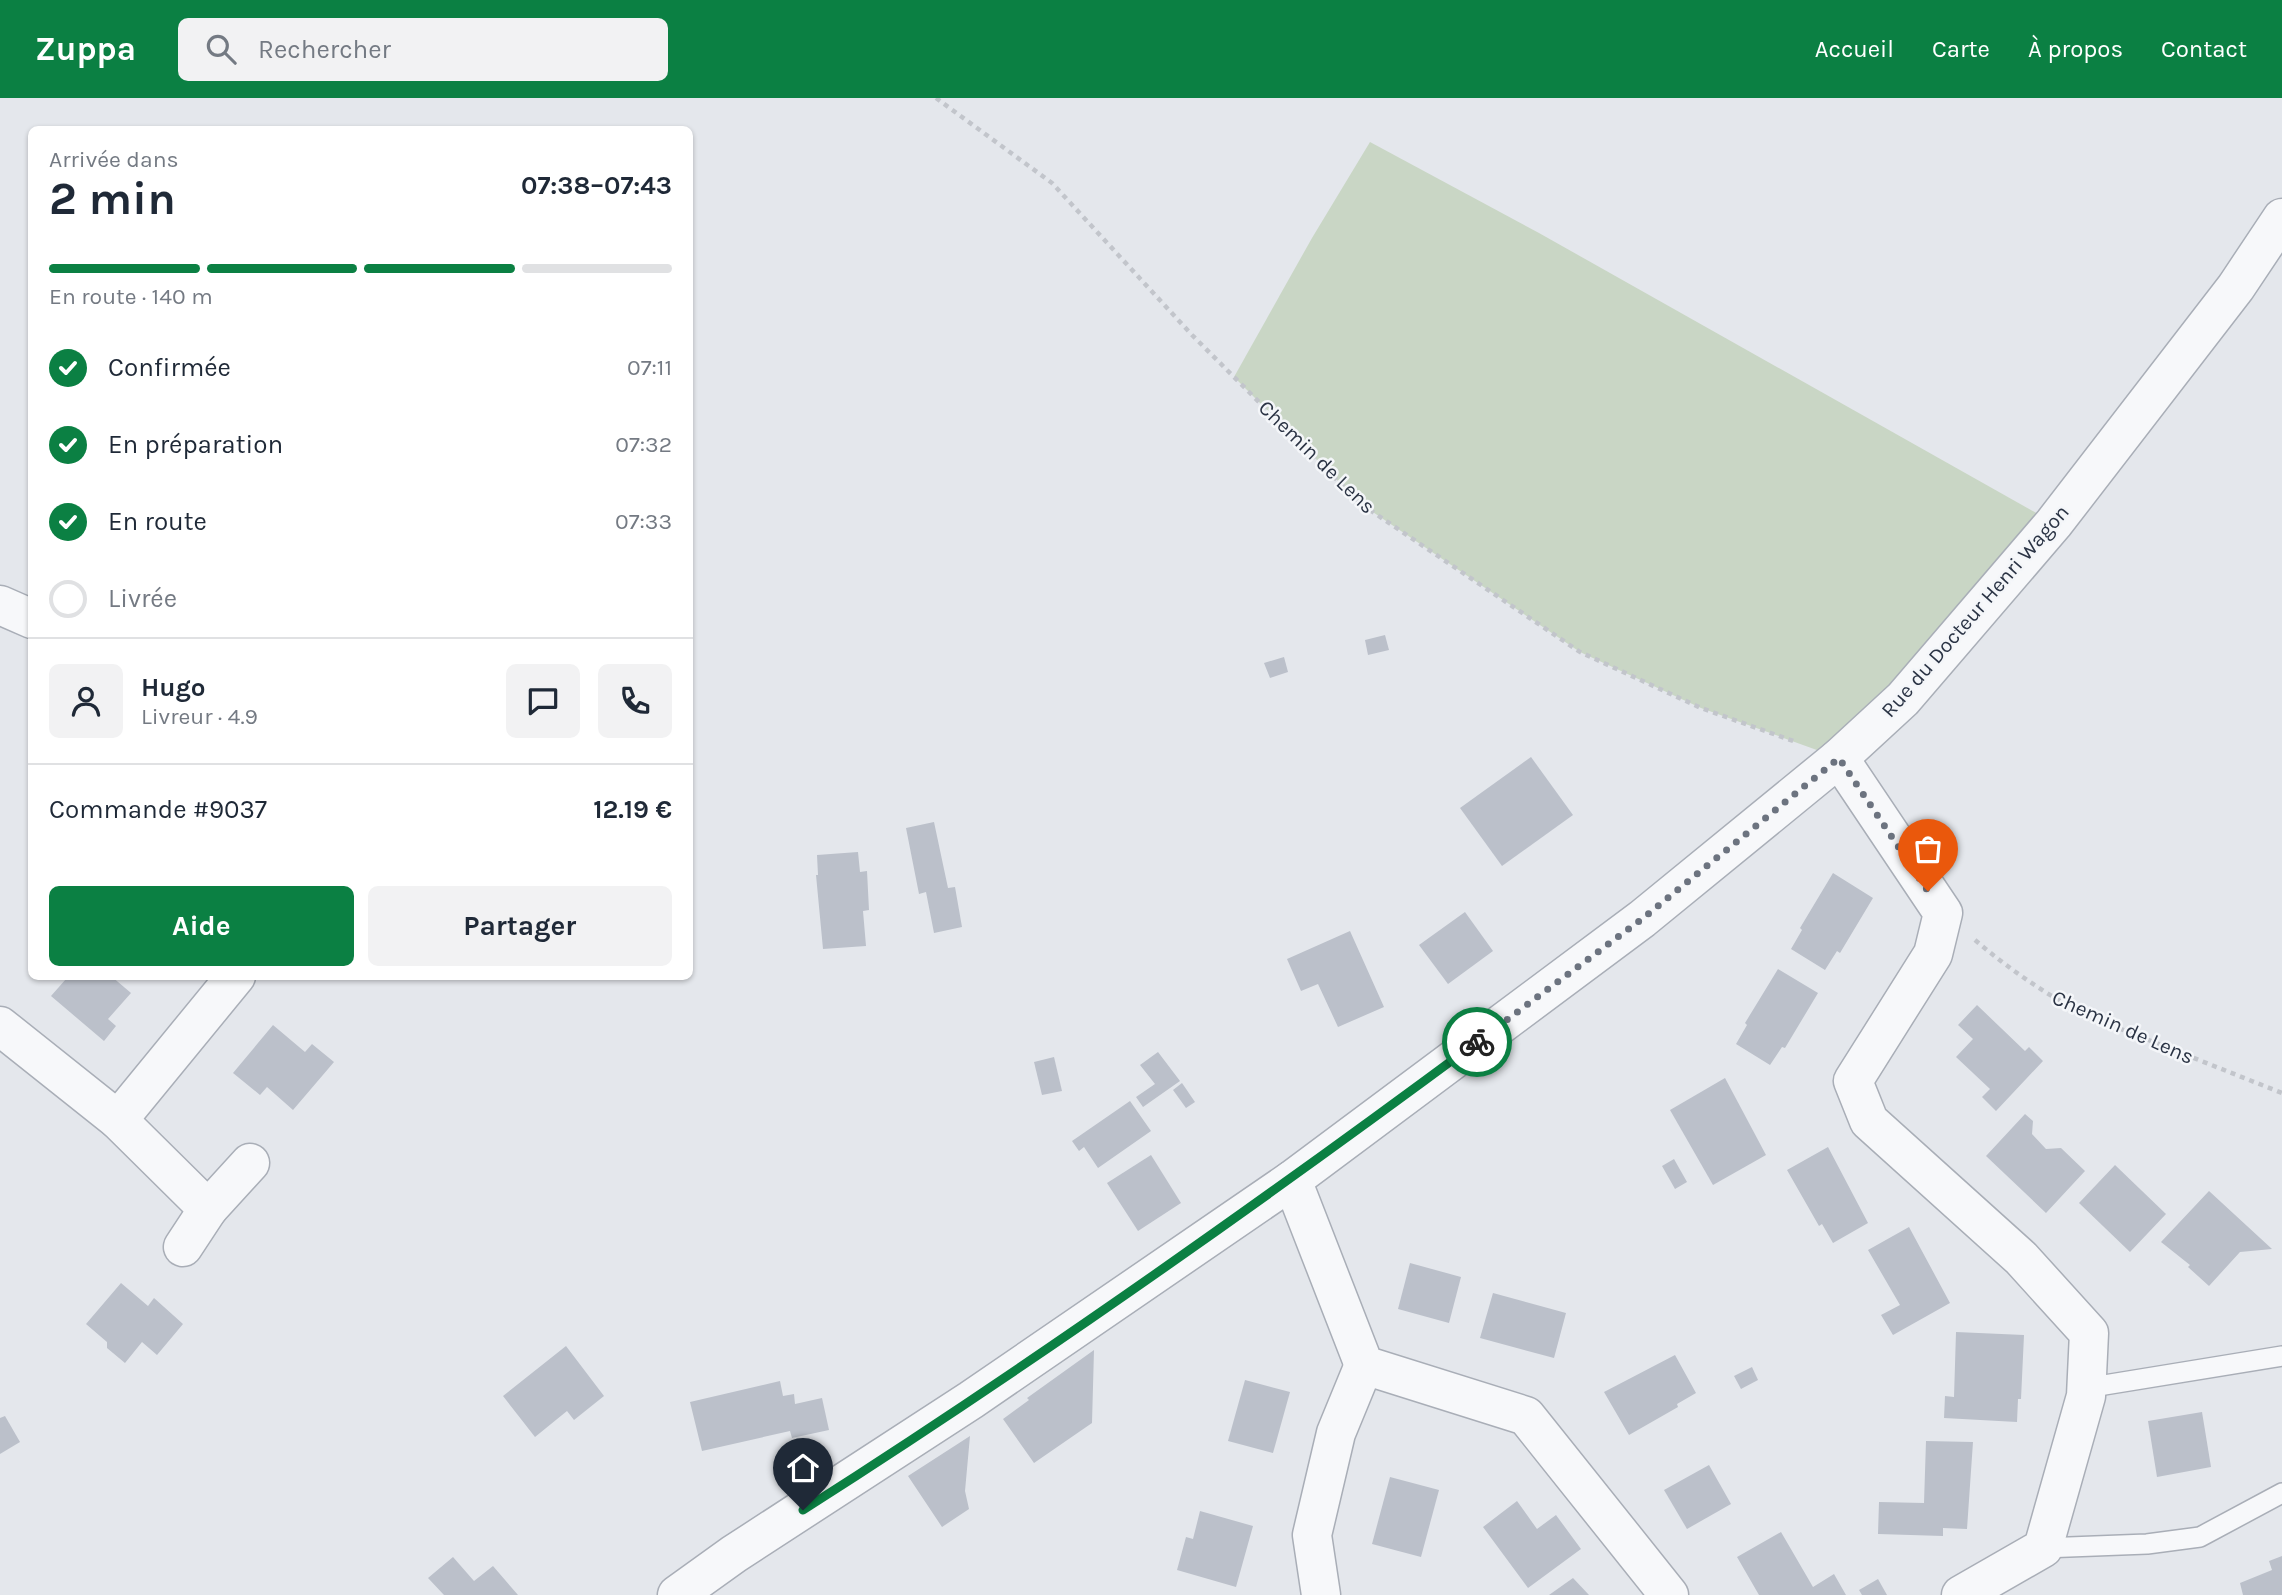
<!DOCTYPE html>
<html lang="fr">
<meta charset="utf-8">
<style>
:root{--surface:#fff;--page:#f2f2f3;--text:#1f2937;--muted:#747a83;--line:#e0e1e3;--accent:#0b8043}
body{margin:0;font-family:Karla,sans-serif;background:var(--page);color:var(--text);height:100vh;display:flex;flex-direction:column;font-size:26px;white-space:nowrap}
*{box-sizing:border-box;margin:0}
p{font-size:23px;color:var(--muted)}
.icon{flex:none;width:38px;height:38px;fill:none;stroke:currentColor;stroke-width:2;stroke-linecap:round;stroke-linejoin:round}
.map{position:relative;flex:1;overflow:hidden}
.panel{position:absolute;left:28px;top:28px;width:665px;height:854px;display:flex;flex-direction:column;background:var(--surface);border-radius:10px;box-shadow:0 2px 5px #0004}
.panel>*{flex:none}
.pin{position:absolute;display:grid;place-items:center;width:60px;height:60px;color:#fff;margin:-72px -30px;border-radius:50% 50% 50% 0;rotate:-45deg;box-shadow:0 0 7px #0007}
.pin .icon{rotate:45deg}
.courier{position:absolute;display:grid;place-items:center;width:70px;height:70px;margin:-35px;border:5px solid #0b8043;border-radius:50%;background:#fff;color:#222;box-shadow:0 2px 9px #0007}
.headline em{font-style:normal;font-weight:700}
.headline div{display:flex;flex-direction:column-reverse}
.headline{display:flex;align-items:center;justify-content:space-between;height:119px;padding:0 21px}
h1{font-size:46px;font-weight:700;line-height:52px}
.bar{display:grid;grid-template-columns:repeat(4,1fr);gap:10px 7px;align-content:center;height:84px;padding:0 21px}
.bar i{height:9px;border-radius:5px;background:var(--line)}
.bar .active{background:var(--accent)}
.bar p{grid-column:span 4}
.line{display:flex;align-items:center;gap:18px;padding:0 21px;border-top:2px solid var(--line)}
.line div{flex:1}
.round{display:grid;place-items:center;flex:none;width:74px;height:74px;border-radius:10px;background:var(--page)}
ol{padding:0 21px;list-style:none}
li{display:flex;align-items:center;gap:21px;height:77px}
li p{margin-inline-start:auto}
li .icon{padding:7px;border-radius:50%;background:var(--accent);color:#fff;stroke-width:4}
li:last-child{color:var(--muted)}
li i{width:38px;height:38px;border:4px solid var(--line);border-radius:50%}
.primary-button{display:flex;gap:14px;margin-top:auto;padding:14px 21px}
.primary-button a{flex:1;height:80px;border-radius:10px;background:var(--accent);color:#fff;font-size:28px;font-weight:700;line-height:80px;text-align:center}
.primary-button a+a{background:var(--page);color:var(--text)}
header{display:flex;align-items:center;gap:42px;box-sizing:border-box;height:98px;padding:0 35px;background:var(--accent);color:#fff}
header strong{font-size:33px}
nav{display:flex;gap:38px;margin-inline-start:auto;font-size:24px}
.search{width:490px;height:63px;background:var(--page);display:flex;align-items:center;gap:18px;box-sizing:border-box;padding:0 24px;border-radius:10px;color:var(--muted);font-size:26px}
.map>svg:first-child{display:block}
.green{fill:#c9d6c5}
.building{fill:#bbc0ca}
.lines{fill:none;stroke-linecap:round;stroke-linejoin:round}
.service-casing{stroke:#a9aeb7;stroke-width:22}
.minor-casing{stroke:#a9aeb7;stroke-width:41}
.path{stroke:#c2c5cb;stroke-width:4.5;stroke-dasharray:5 5;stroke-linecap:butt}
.service{stroke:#f7f8fa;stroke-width:19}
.minor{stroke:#f7f8fa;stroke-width:38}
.done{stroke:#6c737f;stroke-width:7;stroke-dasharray:0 12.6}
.route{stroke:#0b8043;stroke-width:9}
.labels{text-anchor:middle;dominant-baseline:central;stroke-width:5;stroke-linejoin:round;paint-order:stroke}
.street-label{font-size:21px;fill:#2b3445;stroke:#f4f6f9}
</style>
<header>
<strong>Zuppa</strong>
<div class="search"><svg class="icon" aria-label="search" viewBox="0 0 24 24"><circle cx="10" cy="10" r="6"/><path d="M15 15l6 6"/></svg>Rechercher</div>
<nav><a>Accueil</a><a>Carte</a><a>À propos</a><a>Contact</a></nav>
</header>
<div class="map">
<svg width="2282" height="1497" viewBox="0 0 2282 1497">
<rect width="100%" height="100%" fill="#e4e7ec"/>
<polygon class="green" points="1370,44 1539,135 2054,425 1839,660 1701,610 1580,554 1361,406 1234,279 1312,140"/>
<g class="building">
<polygon points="1385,537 1389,552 1368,557 1365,542"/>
<polygon points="1284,559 1288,574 1270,580 1264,565"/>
<polygon points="1531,659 1573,717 1502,768 1460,710"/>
<polygon points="934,724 948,790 955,789 962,829 934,835 926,794 919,796 906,730"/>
<polygon points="858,754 860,774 867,773 869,812 863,813 866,848 823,851 816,777 818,777 817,757"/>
<polygon points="1833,775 1873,800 1840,855 1837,853 1825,872 1791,851 1802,832 1800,830"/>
<polygon points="1465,814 1493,853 1448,886 1419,847"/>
<polygon points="1350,833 1384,909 1338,929 1318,886 1301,893 1287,861"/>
<polygon points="1778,871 1818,895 1785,950 1782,949 1770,967 1736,946 1747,927 1745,925"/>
<polygon points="74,878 111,878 131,895 108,921 116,928 104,943 51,898 66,881"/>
<polygon points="1977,907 2025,953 2029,949 2043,963 1996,1013 1982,999 1990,991 1956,959 1973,941 1958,927"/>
<polygon points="273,927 305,954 312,946 334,964 293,1012 267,989 260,997 233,975"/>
<polygon points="1158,954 1180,983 1143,1009 1136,999 1155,986 1140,967"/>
<polygon points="1054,959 1062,993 1042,997 1034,964"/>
<polygon points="1725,980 1766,1057 1713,1087 1670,1012"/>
<polygon points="1182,985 1195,1004 1186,1010 1173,992"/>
<polygon points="1130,1003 1151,1033 1098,1070 1084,1049 1079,1053 1072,1043"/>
<polygon points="2025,1016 2033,1023 2032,1036 2046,1051 2061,1050 2085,1073 2046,1115 1986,1058"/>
<polygon points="1828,1049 1868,1125 1833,1145 1822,1126 1819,1128 1787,1072"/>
<polygon points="1151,1057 1181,1105 1138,1133 1107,1085"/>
<polygon points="1674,1061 1687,1084 1675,1091 1662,1068"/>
<polygon points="2115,1067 2166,1116 2130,1154 2079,1105"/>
<polygon points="2209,1093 2272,1151 2240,1154 2209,1188 2188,1169 2190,1167 2161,1144"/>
<polygon points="1909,1129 1950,1205 1893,1237 1881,1217 1900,1207 1868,1152"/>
<polygon points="1410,1165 1461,1179 1449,1225 1398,1211"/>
<polygon points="121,1185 148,1208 154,1200 183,1226 157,1257 142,1244 125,1265 107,1250 107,1244 86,1226"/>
<polygon points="1493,1195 1566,1215 1554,1260 1480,1240"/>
<polygon points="1956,1234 2024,1237 2021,1301 2018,1301 2017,1324 1944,1320 1945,1298 1954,1299"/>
<polygon points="566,1248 604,1298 574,1322 567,1313 535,1339 503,1298"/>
<polygon points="1094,1252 1092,1325 1034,1365 1003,1321 1029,1302 1027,1300"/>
<polygon points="1675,1257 1696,1295 1677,1306 1678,1309 1629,1337 1604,1294"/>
<polygon points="1752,1269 1758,1282 1741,1291 1734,1278"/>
<polygon points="1245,1282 1290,1294 1273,1355 1228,1343"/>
<polygon points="780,1283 783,1298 794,1296 795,1306 822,1300 829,1332 792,1340 790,1333 702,1353 690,1304"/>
<polygon points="2202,1314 2211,1369 2157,1379 2148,1323"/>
<polygon points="5,1318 20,1344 0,1356 0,1320"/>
<polygon points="970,1338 965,1393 969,1411 942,1429 908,1378"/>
<polygon points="1926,1343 1973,1344 1967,1431 1943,1430 1943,1438 1878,1436 1879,1404 1924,1405"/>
<polygon points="1709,1367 1731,1406 1687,1431 1664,1392"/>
<polygon points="1390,1379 1439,1392 1421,1459 1372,1446"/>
<polygon points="1517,1403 1537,1431 1556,1417 1581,1451 1528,1490 1483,1429"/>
<polygon points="1200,1413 1253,1428 1236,1489 1177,1472 1186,1439 1193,1441"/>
<polygon points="1781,1434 1813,1489 1834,1476 1846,1497 1759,1497 1737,1459"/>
<polygon points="2282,1458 2282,1497 2243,1497 2240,1485 2272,1472 2269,1463"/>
<polygon points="453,1459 474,1483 493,1468 518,1497 444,1497 428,1480"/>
<polygon points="1573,1480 1589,1497 1549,1497"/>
<polygon points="1878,1481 1887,1497 1862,1497 1859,1492"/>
</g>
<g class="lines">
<g class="service-casing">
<g id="service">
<polyline points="2086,1290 2282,1258"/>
<polyline points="2043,1450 2147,1446 2200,1439 2282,1395"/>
</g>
</g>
<g class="minor-casing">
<g id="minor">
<polyline points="0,507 32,521"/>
<polyline points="1839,660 1943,815 1933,856 1853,983 1869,1023 2021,1160 2089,1235 2086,1298 2043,1450 1961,1497"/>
<polyline points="0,928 118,1022 236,878"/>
<polyline points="118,1022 208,1111 250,1065"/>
<polyline points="1292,1082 1364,1267 1526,1318 1669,1497"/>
<polyline points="183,1149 208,1111"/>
<polyline points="677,1497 734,1456 971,1302 1292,1082 1642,821 1839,660 1903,601 2054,425 2236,189 2282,120"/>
<polyline points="1321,1497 1312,1437 1336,1335 1364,1267"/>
</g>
</g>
<g class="path">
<polyline points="936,0 1052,85 1192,237 1361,406 1580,554 1701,610 1796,644"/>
<path d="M 1975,842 C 2009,871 2044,895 2083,916 L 2282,995"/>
</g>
<use href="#service" class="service"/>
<use href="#minor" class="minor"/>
</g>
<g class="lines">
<polyline class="done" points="1477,944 1642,821 1839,660 1928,793"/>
<path class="route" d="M 803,1412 C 1034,1265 1257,1107 1477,944"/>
</g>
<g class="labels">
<g class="street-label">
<text transform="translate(1317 359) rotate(44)">Chemin de Lens</text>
<text transform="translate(1975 513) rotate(-49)">Rue du Docteur Henri Wagon</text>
<text transform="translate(2123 929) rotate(24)">Chemin de Lens</text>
</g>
</g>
</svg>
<div class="pin" style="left:1928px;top:793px;background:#ea580c"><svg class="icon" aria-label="bag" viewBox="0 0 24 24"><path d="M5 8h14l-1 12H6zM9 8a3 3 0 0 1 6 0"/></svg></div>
<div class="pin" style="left:803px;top:1412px;background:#1f2937"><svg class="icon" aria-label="home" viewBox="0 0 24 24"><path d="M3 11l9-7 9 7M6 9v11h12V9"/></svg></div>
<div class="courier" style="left:1477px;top:944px"><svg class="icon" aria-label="bike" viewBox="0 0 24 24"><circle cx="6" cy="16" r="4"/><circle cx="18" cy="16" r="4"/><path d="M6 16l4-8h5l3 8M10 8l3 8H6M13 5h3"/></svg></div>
<section class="panel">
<div class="headline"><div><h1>2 min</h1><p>Arrivée dans</p></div><em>07:38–07:43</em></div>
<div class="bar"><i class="active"></i><i class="active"></i><i class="active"></i><i></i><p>En route · 140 m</p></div>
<ol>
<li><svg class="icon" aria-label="check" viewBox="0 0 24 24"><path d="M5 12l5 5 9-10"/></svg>Confirmée<p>07:11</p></li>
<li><svg class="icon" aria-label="check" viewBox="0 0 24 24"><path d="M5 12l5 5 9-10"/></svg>En préparation<p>07:32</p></li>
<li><svg class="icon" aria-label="check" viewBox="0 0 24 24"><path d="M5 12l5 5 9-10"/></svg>En route<p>07:33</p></li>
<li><i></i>Livrée</li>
</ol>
<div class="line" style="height:126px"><a class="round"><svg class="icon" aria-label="person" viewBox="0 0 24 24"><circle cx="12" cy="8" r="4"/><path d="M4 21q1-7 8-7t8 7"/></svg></a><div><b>Hugo</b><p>Livreur · 4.9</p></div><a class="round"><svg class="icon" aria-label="chat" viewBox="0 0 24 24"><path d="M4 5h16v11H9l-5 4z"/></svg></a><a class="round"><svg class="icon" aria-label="phone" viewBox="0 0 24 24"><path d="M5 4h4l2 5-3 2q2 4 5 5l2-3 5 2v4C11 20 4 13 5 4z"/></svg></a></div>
<div class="line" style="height:91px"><div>Commande #9037</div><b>12.19 €</b></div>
<div class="primary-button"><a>Aide</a><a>Partager</a></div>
</section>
</div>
